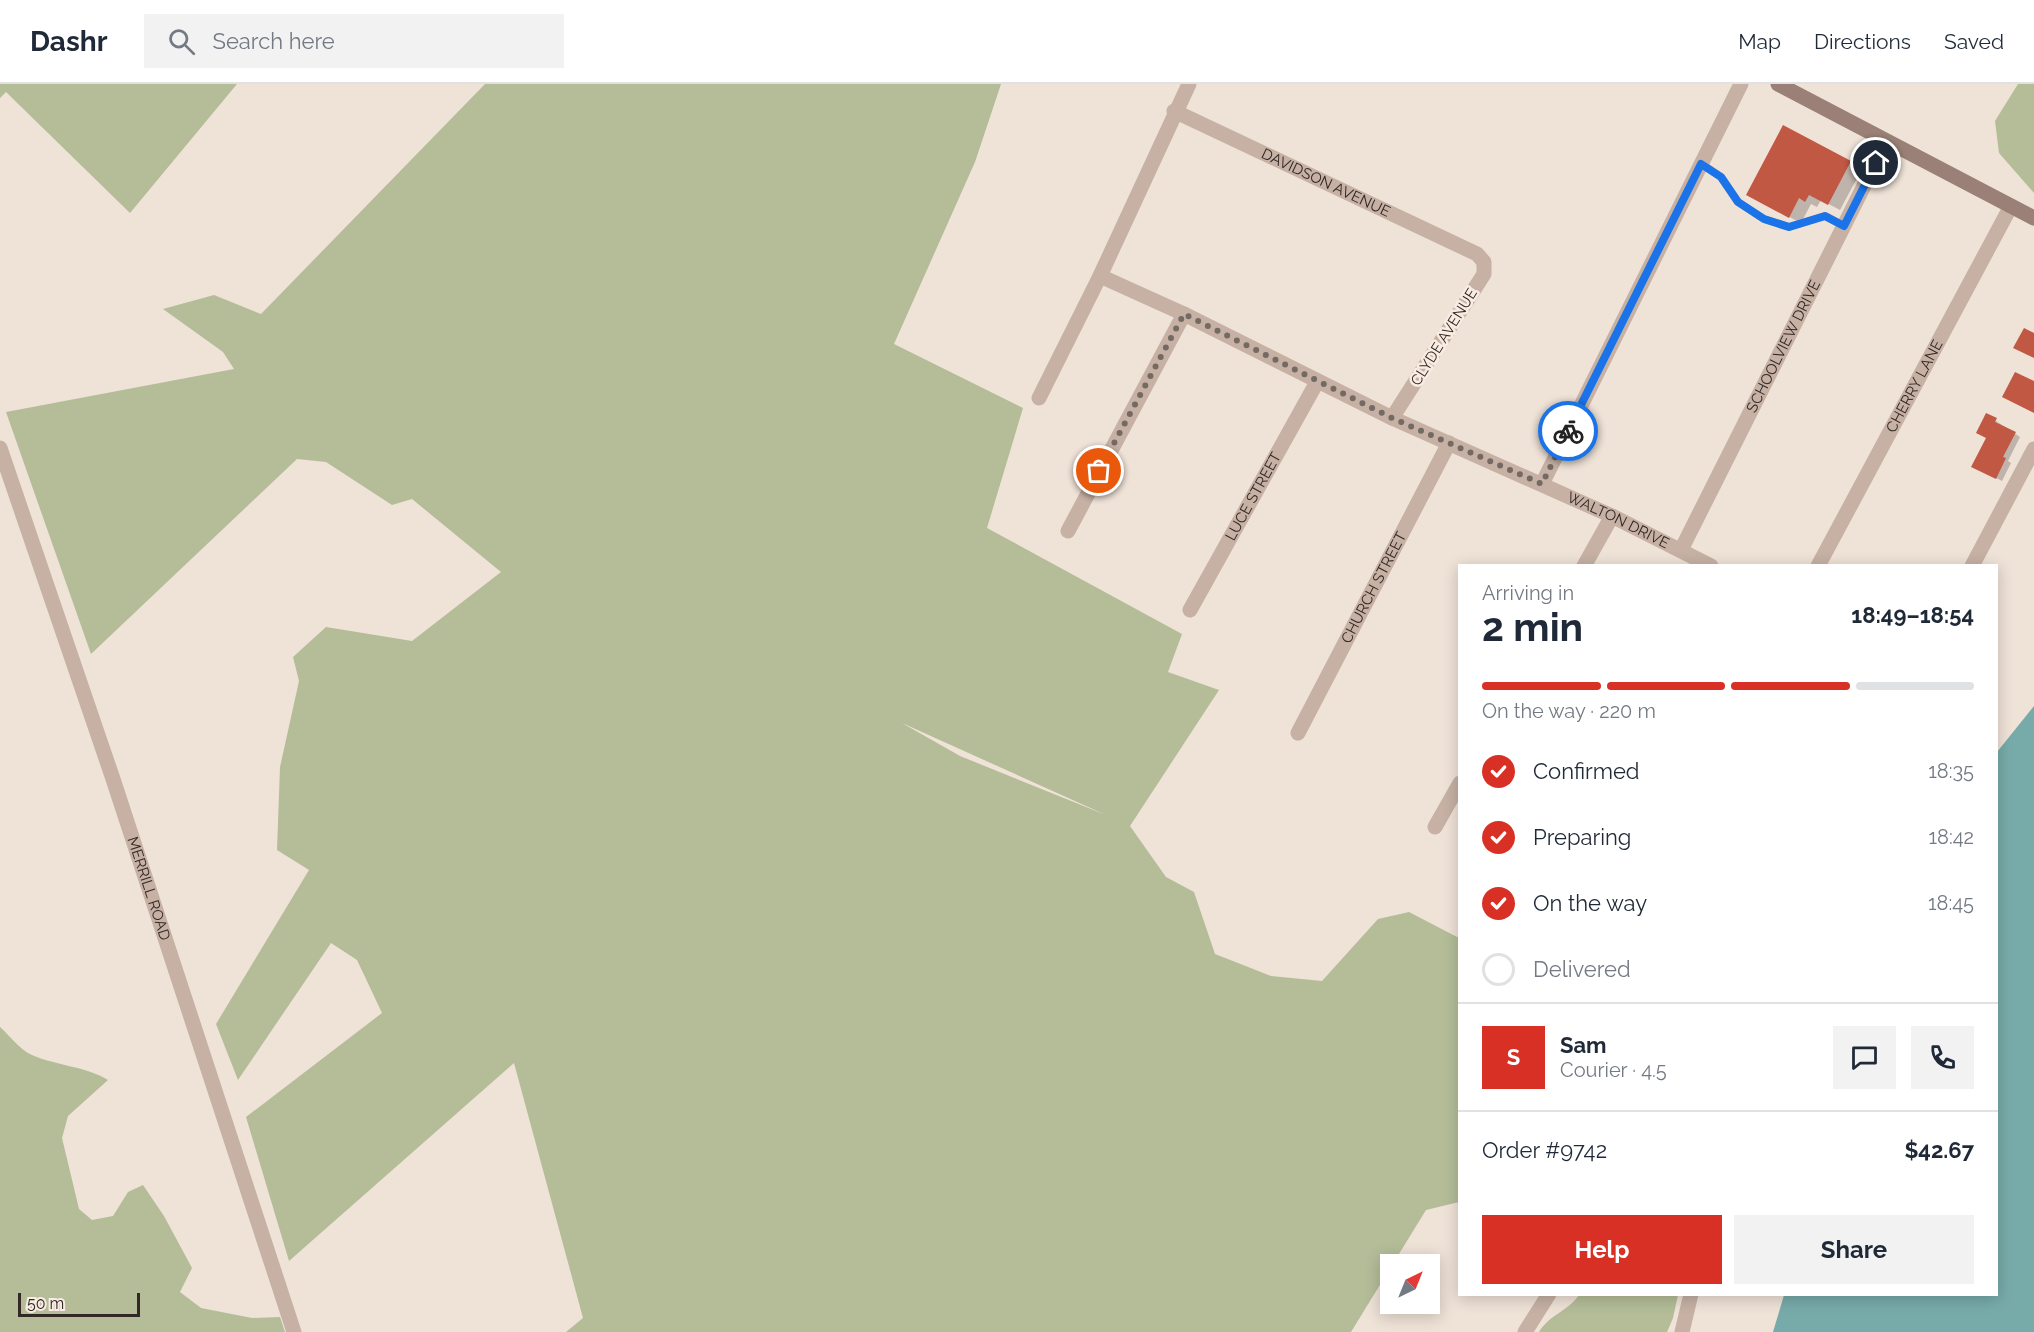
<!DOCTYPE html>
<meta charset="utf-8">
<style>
:root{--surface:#fff;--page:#f2f2f3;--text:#1f2937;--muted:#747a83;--line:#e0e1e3;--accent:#d93025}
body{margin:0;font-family:Raleway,sans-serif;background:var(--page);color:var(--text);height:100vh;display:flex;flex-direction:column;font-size:22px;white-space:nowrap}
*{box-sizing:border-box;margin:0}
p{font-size:20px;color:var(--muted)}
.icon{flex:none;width:33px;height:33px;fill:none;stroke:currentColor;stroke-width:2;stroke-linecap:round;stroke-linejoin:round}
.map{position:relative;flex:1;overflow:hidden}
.side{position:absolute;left:1458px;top:480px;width:540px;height:732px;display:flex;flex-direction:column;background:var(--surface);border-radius:0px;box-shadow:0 3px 15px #0003}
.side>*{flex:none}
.needle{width:39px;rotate:43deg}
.tools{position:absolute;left:1380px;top:1170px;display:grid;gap:12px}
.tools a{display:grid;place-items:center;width:60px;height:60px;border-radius:0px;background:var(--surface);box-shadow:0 3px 15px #0003;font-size:30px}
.scale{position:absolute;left:18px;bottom:15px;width:122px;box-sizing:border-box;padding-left:6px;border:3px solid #322825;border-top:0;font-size:16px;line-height:21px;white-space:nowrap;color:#322825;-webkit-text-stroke:4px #f8ece3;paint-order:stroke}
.pin{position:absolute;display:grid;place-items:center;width:51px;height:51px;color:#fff;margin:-26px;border:3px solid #fff;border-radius:50%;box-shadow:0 2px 6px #0007}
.courier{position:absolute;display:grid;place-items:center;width:60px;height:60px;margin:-30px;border:4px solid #1a73e8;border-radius:50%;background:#fff;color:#222;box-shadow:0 2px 8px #0007}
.overview em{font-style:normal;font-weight:700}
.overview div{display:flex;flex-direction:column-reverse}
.overview{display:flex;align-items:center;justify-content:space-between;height:102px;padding:0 24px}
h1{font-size:39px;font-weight:700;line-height:45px}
.bar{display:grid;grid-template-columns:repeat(4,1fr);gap:9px 6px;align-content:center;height:72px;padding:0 24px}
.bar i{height:8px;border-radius:4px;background:var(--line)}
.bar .on{background:var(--accent)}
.bar p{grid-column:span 4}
.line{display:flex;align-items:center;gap:15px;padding:0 24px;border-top:2px solid var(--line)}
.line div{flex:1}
.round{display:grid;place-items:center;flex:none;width:63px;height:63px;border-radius:0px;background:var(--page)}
ol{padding:0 24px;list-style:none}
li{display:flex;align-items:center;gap:18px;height:66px}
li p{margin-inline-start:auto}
li .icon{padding:6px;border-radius:50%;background:var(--accent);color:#fff;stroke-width:4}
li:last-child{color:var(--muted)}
li i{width:33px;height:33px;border:3px solid var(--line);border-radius:50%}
.action{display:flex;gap:12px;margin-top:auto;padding:12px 24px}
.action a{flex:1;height:69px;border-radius:0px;background:var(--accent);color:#fff;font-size:24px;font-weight:700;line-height:69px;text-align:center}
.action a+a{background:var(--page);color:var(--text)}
header{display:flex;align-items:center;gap:36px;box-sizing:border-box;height:84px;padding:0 30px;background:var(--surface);border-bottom:2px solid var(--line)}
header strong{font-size:28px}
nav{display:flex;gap:33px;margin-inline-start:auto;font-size:21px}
.search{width:420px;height:54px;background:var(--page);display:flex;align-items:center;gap:15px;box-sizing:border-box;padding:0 21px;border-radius:0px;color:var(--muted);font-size:22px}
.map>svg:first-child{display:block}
.green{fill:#b4bd98;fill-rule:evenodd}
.water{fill:#77aba9}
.shadow{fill:#0003}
.building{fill:#c15843}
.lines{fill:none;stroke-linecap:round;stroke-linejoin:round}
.lane{stroke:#c6b1a4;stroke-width:8}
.street{stroke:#c6b1a4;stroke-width:15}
.secondary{stroke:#9a8076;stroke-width:15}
.done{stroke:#746963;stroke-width:6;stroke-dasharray:0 10.8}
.route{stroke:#1a73e8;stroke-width:8}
.labels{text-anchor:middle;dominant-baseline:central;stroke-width:5;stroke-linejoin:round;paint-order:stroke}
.street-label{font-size:15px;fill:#322825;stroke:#f8ece3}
</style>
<header>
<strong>Dashr</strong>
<div class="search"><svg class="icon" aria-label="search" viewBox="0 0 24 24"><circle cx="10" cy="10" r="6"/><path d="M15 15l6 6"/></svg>Search here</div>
<nav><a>Map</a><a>Directions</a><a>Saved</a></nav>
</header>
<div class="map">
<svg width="2034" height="1248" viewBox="0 0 2034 1248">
<rect width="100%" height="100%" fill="#efe2d7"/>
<g class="green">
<polygon points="0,0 237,0 130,129 6,8 0,14"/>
<path d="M 485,0 L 1001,0 L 975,78 L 894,260 L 1023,324 L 987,444 L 1182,550 L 1168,588 L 1219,606 L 1130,742 L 1166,793 L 1194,808 L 1215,870 L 1271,892 L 1322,897 L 1378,835 L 1409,828 L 1459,854 L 1459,1118 L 1426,1126 L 1351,1248 L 566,1248 L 583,1234 L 514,979 L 289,1177 L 246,1033 L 382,929 L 357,876 L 331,859 L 238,996 L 216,940 L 309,786 L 277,766 L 280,683 L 299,597 L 293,573 L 326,543 L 412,557 L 501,488 L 412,415 L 392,421 L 326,378 L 297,375 L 91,570 L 6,328 L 234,285 L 223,268 L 163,225 L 214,211 L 261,230 ZM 902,639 L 1106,731 L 960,672 Z"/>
<polygon points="2018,0 2034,0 2034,109 1999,69 1995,37"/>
<path d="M 0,943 C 10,952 20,966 32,971 C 57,982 85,982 108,996 L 68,1032 L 62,1054 L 79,1125 L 92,1136 L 113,1132 L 128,1108 L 143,1101 L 164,1132 L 192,1184 L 180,1208 L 201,1224 L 252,1234 L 280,1233 L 285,1248 L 0,1248 Z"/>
<path d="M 1579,1211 L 1579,1210 L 1678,1211 L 1673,1234 L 1667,1248 L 1539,1248 C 1549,1231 1568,1227 1579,1211 Z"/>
</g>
<polygon class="water" points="2034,622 2034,1248 1773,1248 1784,1211 1996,1210 1997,668"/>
<g class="shadow">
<polygon points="1783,43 1862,85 1840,126 1821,116 1817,123 1811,120 1801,139 1759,117"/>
<polygon points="1987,331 2020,353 2008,377 2011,379 2002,397 1973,382 1987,353"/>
</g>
<g class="building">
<polygon points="1783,41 1851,77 1828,121 1809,111 1805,118 1799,114 1789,134 1746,111"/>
<polygon points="2024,244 2034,249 2034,274 2013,264"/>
<polygon points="2015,288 2034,297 2034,329 2002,313"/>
<polygon points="1986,329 1997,334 1995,338 2016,348 2003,373 2006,374 1996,395 1971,383 1986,354 1976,349"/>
</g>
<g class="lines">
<polyline class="lane" points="1702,80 1721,93 1738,118 1764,135 1789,143 1825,132 1844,142"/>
<g class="street">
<path id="s1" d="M 1174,27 L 1477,170 L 1484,178 L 1484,190 L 1392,334"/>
<path id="s2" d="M 1100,192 L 1184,230 L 1392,334 L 1612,432 L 1711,482"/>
<polyline points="1039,314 1100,192 1189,0"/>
<path id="s3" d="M 0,364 L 113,695 L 294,1248"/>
<polyline points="1542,400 1741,0"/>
<polyline points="1068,447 1184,230"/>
<path id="s4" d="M 1681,466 L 1886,58"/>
<polyline points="1584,482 1612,432"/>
<path id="s5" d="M 1818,482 L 2011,122"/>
<polyline points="1972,482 2034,365"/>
<path id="s6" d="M 1190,526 L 1317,298"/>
<path id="s7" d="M 1298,649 L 1449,359"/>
<polyline points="1435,743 1460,699"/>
<polyline points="1525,1248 1549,1210"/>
<polyline points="1682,1248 1691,1210"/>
</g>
<polyline class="secondary" points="1778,0 2034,134"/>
</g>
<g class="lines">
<polyline class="done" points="1099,387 1184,230 1392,334 1542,400 1568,347"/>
<polyline class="route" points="1568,347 1701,80 1721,93 1738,118 1764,135 1789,143 1825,132 1844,142 1876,79"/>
</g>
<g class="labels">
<g class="street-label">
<text stroke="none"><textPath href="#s1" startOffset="168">DAVIDSON AVENUE</textPath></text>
<text transform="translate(1444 253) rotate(-58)">CLYDE AVENUE</text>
<text stroke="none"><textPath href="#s4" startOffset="228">SCHOOLVIEW DRIVE</textPath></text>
<text stroke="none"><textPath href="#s5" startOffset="204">CHERRY LANE</textPath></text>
<text stroke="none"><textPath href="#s6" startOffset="130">LUCE STREET</textPath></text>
<text stroke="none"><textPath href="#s2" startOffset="573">WALTON DRIVE</textPath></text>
<text stroke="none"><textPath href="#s7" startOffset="164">CHURCH STREET</textPath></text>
<text stroke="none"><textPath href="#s3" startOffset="465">MERRILL ROAD</textPath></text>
</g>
</g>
</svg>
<div class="tools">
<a><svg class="needle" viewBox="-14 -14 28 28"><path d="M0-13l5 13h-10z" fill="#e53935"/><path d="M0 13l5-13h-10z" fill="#747a83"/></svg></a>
</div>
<div class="scale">50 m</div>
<div class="pin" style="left:1099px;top:387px;background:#ea580c"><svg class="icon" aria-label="bag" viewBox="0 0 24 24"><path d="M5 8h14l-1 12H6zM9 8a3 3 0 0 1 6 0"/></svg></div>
<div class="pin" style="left:1876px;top:79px;background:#1f2937"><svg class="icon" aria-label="home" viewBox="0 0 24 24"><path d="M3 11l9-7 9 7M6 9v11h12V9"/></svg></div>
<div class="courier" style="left:1568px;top:347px"><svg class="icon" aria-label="bike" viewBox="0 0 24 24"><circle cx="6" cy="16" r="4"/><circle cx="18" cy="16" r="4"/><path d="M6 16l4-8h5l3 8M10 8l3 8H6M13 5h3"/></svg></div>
<section class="side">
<div class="overview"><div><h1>2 min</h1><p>Arriving in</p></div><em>18:49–18:54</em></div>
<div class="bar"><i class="on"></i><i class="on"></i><i class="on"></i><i></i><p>On the way · 220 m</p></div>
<ol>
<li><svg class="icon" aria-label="check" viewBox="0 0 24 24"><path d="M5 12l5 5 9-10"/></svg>Confirmed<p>18:35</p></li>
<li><svg class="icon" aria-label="check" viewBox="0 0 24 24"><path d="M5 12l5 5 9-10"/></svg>Preparing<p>18:42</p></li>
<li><svg class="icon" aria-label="check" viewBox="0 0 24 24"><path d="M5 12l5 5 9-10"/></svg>On the way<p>18:45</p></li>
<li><i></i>Delivered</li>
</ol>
<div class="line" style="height:108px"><b class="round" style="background:var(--accent);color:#fff">S</b><div><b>Sam</b><p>Courier · 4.5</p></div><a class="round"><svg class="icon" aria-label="chat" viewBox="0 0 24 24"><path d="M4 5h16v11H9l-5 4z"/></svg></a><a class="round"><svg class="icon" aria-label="phone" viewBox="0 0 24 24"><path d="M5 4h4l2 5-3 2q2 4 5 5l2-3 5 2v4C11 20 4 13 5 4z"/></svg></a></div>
<div class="line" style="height:78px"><div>Order #9742</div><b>$42.67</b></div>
<div class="action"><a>Help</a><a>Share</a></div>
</section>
</div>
